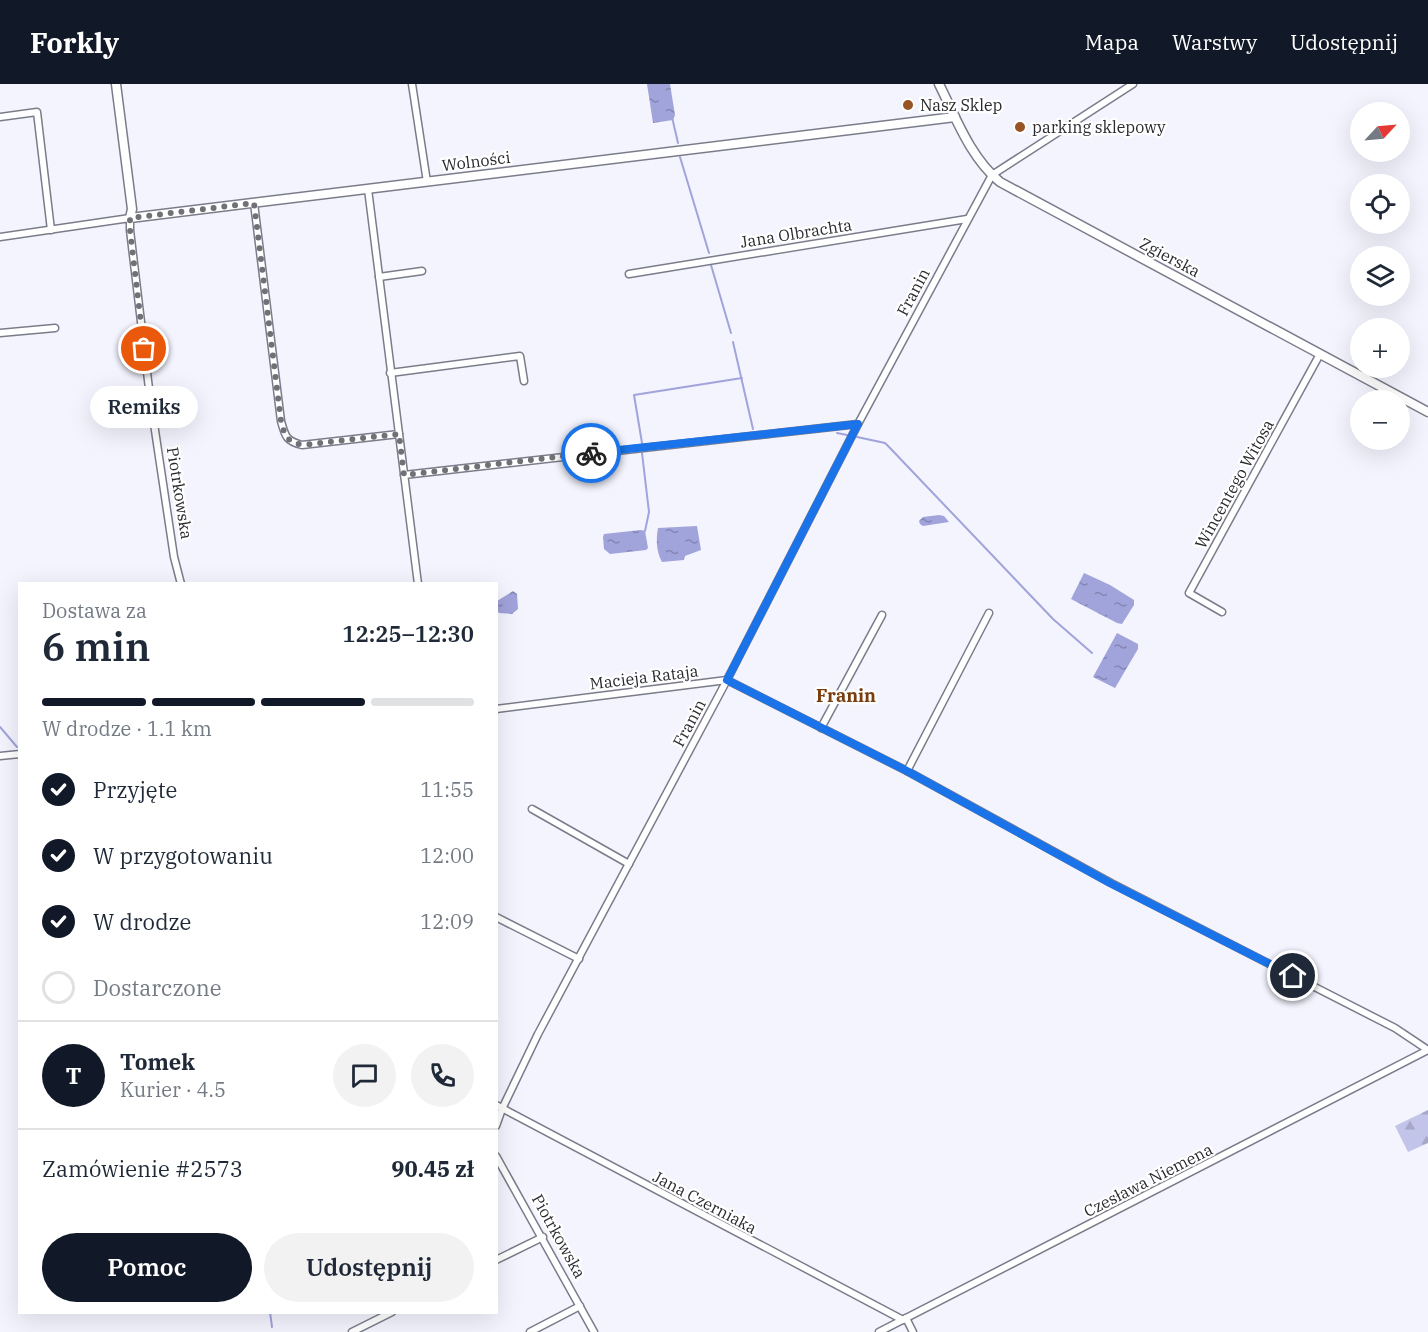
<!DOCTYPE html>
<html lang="pl">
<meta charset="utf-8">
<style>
:root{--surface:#fff;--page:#f2f2f3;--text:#1f2937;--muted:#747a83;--line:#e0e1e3;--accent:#111827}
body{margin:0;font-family:"IBM Plex Serif",serif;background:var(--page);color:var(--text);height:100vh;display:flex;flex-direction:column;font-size:22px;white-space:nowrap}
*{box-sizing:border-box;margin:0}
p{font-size:20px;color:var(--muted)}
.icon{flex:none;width:33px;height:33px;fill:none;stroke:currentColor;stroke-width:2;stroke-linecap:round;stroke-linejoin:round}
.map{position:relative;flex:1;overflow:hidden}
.sheet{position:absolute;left:18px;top:498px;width:480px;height:732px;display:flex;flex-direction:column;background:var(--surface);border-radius:0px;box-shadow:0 6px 24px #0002}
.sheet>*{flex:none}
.needle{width:39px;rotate:64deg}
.fabs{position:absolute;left:1350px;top:18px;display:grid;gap:12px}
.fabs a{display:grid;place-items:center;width:60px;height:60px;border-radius:50%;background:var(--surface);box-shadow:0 6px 24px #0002;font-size:30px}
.pin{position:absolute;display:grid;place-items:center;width:51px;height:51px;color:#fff;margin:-26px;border:3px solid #fff;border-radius:50%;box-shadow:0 2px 6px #0007}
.courier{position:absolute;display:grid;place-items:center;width:60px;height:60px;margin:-30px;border:4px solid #1a73e8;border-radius:50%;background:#fff;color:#222;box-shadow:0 2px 8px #0007}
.bubble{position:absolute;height:42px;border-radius:21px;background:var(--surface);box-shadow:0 6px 24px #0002;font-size:20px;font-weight:600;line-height:42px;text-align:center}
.head em{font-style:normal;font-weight:600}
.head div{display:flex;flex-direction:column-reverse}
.head{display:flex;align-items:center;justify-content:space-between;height:102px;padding:0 24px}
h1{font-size:39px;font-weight:600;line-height:45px}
.bar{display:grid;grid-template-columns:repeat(4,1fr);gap:9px 6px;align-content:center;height:72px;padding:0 24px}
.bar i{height:8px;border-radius:4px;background:var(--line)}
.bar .on{background:var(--accent)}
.bar p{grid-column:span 4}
.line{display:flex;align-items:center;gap:15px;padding:0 24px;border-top:2px solid var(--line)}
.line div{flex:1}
.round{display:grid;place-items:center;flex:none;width:63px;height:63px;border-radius:32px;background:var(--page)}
ol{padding:0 24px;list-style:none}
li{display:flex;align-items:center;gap:18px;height:66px}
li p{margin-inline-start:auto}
li .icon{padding:6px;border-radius:50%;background:var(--accent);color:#fff;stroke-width:4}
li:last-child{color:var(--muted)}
li i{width:33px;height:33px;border:3px solid var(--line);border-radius:50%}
.action{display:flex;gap:12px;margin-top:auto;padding:12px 24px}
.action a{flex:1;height:69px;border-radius:36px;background:var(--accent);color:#fff;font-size:24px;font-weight:600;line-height:69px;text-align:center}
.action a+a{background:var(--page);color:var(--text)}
header{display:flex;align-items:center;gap:36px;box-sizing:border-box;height:84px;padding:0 30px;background:var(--accent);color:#fff}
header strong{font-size:28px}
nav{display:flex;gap:33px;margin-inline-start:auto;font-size:21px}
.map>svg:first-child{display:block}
.forest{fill:url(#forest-firs)}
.water{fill:url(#water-ripples)}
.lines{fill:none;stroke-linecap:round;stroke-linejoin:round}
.stream{stroke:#a1a3db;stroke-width:2}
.street-casing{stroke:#7b7c8a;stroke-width:9}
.secondary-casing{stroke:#7b7c8a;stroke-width:11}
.street{stroke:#fff;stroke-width:6}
.secondary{stroke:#fff;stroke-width:8}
.done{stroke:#707077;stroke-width:6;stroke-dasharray:0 10.8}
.route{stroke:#1a73e8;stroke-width:8}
.poi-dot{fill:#975424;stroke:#fff;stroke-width:2}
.labels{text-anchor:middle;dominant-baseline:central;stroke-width:4.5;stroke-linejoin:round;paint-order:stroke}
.poi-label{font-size:16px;fill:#29292f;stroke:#fff;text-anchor:start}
.street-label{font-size:16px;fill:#29292f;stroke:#fff}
.neighbourhood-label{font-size:18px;font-weight:bold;fill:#793e0f;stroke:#fff}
</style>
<header>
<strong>Forkly</strong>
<nav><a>Mapa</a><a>Warstwy</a><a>Udostępnij</a></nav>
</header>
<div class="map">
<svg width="1428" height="1248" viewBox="0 0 1428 1248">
<defs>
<pattern id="forest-firs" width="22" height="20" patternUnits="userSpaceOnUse" patternTransform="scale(1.5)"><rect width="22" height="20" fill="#c2c4e9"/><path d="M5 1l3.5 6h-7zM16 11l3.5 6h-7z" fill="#a7a8c8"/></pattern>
<pattern id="water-ripples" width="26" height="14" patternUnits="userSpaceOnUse" patternTransform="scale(1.5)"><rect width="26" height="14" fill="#a1a3db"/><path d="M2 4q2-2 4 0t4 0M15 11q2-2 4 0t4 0" fill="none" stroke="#8385b2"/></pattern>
</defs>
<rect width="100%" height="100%" fill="#f3f4fe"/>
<polygon class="forest" points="1428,1026 1428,1059 1408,1068 1395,1042"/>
<g class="water">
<polygon points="647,0 670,0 675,31 673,36 653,39"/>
<polygon points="939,431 944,432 949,438 923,442 920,440 919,437 923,433"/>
<path d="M 697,442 L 701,466 L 685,472 L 684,476 L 662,478 C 656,467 656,455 658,444 Z"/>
<polygon points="641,446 645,447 648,464 646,466 610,470 604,465 603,453 604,450"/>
<polygon points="1084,489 1110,501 1134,516 1134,521 1122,540 1117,539 1071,515"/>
<polygon points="513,507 517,510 518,525 512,530 499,529 497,527 497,517"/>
<polygon points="1117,549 1138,560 1138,565 1115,604 1093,593"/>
</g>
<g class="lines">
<g class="stream">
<polyline points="672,33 678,59"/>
<polyline points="680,73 709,169"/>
<polyline points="711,181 731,249"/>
<polyline points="733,258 753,345"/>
<polyline points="837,349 847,351"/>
<polyline points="857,353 885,359 890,364 1053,535 1092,569"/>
<polyline points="755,355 771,353"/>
<polyline points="642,359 634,311 742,294"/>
<polyline points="642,369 649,428 645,447"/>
<polyline points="0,643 17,663"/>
<polyline points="270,1228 272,1243"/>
</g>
<g class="street-casing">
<g id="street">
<polyline points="412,0 427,98"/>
<polyline points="0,33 37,28 51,146"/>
<polyline points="368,105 418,500"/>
<path d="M 254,119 L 281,337 C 285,352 286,357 302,361 L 399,350"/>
<polyline points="0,153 130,134 130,146 150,313 174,473 181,500"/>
<polyline points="629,190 967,135"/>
<polyline points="379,193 422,187"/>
<polyline points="0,249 55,244"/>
<polyline points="390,289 520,272 524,297"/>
<polyline points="404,391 858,340"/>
<polyline points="1222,528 1189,509 1320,270"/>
<polyline points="496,625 727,596 907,687 1111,799 1395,944 1428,966"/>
<polyline points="821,644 882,531"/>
<polyline points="0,672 20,670"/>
<polyline points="907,687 989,529"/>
<polyline points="532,725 629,780"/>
<polyline points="496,833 579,875"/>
<polyline points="496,1021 903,1236"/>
<polyline points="496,1042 502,1025 538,950 727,596 858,340 992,91 1133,0"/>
<polyline points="496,1072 594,1248"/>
<polyline points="496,1176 543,1153"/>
<polyline points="906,1234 913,1248"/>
<polyline points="352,1248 392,1228"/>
<polyline points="530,1248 580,1222"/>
<polyline points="879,1248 1428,966"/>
</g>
</g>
<g class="secondary-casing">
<g id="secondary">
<polyline points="116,0 132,125 130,134 955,33"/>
<path d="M 939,0 C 956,34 970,73 1000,98 L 1428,328"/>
</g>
</g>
<use href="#street" class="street"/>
<use href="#secondary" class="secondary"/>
</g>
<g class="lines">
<path class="done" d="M 144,265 L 130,146 L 130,134 L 254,119 L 281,337 C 285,352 286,357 302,361 L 399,350 L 404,391 L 591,369"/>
<polyline class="route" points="591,369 858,340 727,596 907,687 1110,799 1293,892"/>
</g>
<g class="poi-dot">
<circle cx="908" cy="21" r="6"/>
<circle cx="1020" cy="43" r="6"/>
</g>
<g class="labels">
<g class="poi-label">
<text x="920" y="21">Nasz Sklep</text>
<text x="1032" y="43">parking sklepowy</text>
</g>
<g class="street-label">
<text transform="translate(476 77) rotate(-7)">Wolności</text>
<text transform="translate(796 149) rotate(-9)">Jana Olbrachta</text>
<text transform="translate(1170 173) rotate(28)">Zgierska</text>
<text transform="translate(913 208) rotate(-62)">Franin</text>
<text transform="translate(1234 400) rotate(-61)">Wincentego Witosa</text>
<text transform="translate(180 409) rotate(81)">Piotrkowska</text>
<text transform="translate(644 593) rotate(-7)">Macieja Rataja</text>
<text transform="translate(689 639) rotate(-62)">Franin</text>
<text transform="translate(1148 1096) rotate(-27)">Czesława Niemena</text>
<text transform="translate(705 1118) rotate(28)">Jana Czerniaka</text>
<text transform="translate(559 1152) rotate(61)">Piotrkowska</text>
</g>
<g class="neighbourhood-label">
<text x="846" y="611">Franin</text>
</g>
</g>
</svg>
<div class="fabs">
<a><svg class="needle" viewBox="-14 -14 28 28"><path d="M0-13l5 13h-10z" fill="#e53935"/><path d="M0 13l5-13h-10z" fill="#747a83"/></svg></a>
<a><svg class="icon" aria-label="locate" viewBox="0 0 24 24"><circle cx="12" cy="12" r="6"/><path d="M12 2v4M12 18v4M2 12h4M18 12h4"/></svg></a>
<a><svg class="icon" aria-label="layers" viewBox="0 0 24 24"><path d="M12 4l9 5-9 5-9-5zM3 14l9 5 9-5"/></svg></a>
<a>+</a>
<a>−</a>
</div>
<div class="pin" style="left:144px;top:265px;background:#ea580c"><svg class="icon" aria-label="bag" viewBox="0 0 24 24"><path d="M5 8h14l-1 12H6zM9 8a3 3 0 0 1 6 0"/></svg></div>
<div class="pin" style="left:1293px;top:892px;background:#1f2937"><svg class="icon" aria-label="home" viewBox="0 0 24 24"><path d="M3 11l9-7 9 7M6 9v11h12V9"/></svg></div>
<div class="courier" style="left:591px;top:369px"><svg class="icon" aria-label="bike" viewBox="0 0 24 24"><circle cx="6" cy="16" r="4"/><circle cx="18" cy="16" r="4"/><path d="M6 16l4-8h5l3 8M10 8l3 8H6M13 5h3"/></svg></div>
<div class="bubble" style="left:90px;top:302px;width:108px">Remiks</div>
<section class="sheet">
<div class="head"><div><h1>6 min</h1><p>Dostawa za</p></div><em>12:25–12:30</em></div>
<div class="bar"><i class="on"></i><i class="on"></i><i class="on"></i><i></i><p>W drodze · 1.1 km</p></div>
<ol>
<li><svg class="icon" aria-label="check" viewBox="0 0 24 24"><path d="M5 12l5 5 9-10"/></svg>Przyjęte<p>11:55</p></li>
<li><svg class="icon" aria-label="check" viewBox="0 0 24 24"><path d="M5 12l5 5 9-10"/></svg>W przygotowaniu<p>12:00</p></li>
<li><svg class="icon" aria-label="check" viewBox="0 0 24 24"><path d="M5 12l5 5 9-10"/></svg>W drodze<p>12:09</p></li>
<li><i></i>Dostarczone</li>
</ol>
<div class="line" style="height:108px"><b class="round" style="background:var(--accent);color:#fff">T</b><div><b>Tomek</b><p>Kurier · 4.5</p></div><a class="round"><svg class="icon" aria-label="chat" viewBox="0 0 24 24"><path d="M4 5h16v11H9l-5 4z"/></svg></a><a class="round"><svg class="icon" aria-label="phone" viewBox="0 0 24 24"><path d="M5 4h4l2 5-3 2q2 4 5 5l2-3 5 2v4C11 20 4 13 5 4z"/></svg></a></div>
<div class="line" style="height:78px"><div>Zamówienie #2573</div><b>90.45 zł</b></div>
<div class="action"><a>Pomoc</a><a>Udostępnij</a></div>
</section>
</div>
